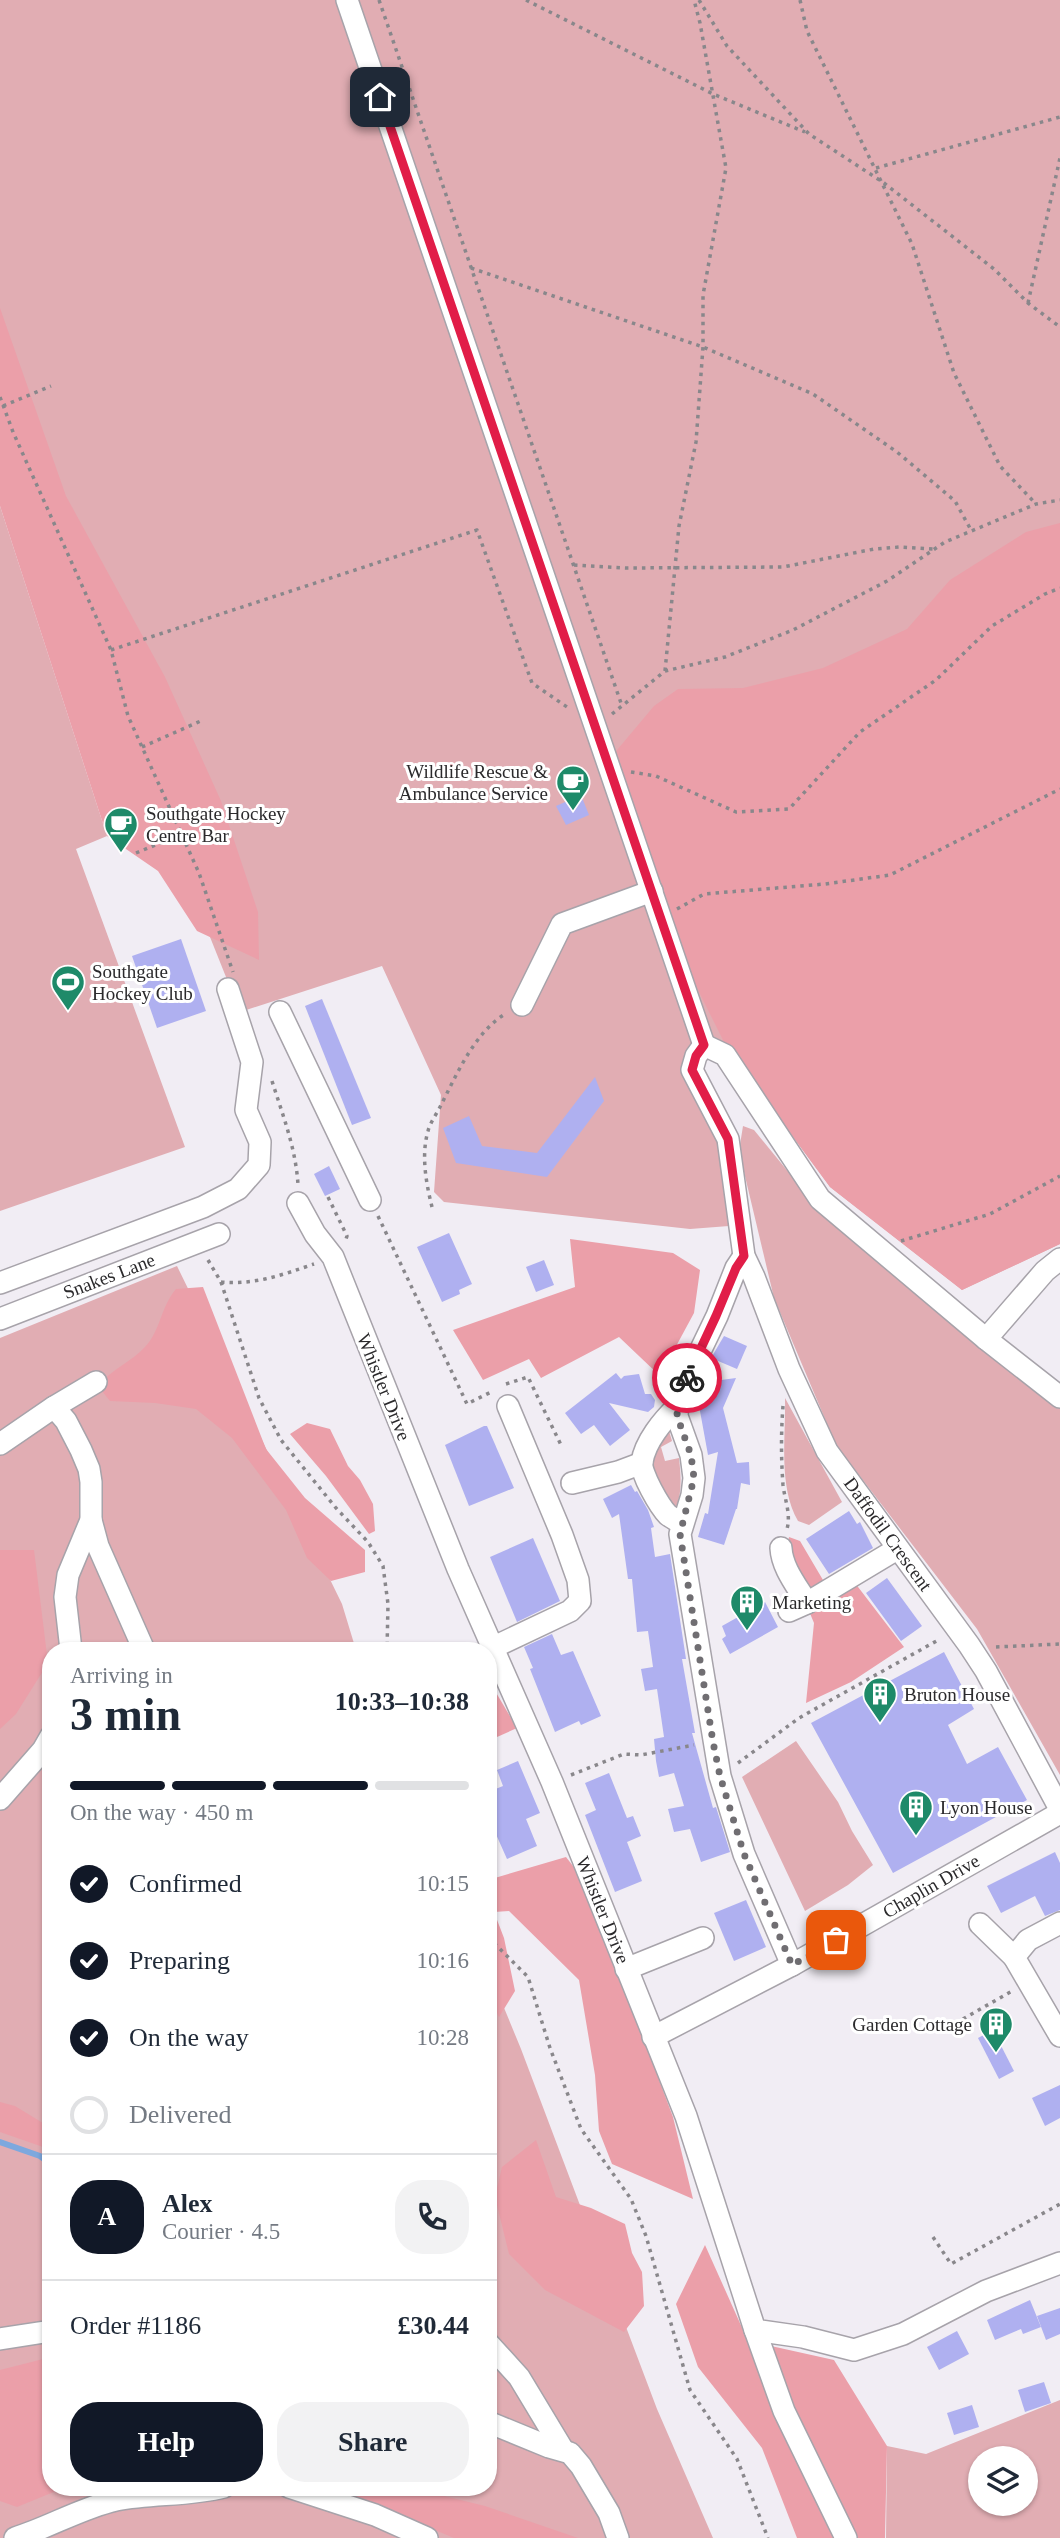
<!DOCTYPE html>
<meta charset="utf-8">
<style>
:root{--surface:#fff;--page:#f2f2f3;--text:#1f2937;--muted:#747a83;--line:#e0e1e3;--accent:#111827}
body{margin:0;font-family:Georgia,serif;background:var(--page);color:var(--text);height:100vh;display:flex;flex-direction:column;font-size:26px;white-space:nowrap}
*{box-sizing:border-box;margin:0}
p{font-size:23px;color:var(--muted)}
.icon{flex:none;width:38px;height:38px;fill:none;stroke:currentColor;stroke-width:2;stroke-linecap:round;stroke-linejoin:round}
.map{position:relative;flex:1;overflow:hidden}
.sheet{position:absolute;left:42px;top:1642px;width:455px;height:854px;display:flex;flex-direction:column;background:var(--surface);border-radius:28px;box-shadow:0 2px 5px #0004}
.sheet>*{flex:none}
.tools{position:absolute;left:968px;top:2446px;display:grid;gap:14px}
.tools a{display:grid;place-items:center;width:70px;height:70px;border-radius:50%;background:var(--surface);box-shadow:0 2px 5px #0004;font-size:35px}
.pin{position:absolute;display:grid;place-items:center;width:60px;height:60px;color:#fff;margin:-30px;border-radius:14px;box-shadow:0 4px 10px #0006}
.courier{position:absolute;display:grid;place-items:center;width:70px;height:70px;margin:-35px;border:5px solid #e11d48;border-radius:50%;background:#fff;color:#222;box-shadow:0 2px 9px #0007}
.head em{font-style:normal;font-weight:600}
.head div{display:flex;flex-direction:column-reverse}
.head{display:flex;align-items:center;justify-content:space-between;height:119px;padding:0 28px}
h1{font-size:46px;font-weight:600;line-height:52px}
.bar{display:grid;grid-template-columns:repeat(4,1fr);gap:10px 7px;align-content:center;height:84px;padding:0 28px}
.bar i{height:9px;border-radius:5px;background:var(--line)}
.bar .on{background:var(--accent)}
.bar p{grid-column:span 4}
.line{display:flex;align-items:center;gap:18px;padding:0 28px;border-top:2px solid var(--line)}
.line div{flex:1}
.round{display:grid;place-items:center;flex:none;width:74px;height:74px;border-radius:28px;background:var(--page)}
ol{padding:0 28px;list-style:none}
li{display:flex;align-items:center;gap:21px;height:77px}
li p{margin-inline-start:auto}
li .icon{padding:7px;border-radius:50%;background:var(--accent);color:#fff;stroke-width:4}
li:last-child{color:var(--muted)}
li i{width:38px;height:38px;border:4px solid var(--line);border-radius:50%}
.cta{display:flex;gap:14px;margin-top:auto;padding:14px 28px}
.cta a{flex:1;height:80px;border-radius:28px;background:var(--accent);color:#fff;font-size:28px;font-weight:600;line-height:80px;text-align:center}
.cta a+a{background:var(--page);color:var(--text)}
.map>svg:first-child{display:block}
.green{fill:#e1adb3;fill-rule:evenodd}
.forest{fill:#eb9fa9}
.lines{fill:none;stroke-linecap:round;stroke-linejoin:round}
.stream{stroke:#7da8de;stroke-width:6}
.building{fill:#afb0f0}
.minor-casing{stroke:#a7a3aa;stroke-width:24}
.path{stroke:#89878b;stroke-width:3.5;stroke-dasharray:3.5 5;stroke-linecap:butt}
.minor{stroke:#fff;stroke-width:21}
.done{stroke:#706e72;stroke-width:7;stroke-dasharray:0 12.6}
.route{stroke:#e11d48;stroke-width:9}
.labels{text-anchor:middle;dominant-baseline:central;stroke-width:6;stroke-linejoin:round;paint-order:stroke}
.poi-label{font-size:19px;fill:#2b2a2c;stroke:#fff;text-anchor:start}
.street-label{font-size:19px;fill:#2b2a2c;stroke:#fff}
</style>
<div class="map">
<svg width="1060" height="2538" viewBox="0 0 1060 2538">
<rect width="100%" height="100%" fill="#f1edf4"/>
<g class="green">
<polygon points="0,0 1060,0 1060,1244 962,1290 830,1187 726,1046 692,1049 720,1151 729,1226 690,1229 444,1202 434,1192 441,1095 382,966 240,1012 0,412"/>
<polygon points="0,506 107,836 76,849 185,1147 0,1211"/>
<polygon points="743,1126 754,1130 817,1207 1060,1405 1060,1775 977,1629 836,1445 774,1298 739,1151"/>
<polygon points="177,1266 342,1604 356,1650 51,1650 51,2487 488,2487 488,1969 521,2049 657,2409 713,2538 0,2538 0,1338"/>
<path d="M 785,1398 L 842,1502 L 809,1525 L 798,1521 C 778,1486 786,1437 785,1398 Z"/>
<path d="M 667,1424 L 672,1441 L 661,1447 L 665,1461 L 679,1458 C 681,1477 683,1496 673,1514 L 650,1465 Z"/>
<polygon points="796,1741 838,1802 852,1831 873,1865 848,1885 805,1911 742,1777"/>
<path d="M 1060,2400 L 1060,2538 L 886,2538 L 887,2446 L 926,2454 ZM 980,2459 L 1026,2459 L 1026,2504 L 980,2504 Z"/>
</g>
<g class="forest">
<polygon points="0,308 66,496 165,677 221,801 258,912 259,960 197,931 158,871 107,836 0,506"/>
<polygon points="1060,523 1060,1244 962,1290 830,1187 726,1046 691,976 612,756 654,706 678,689 743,688 823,668 907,629 950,580 1026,532"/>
<polygon points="570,1239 673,1253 700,1270 694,1313 660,1376 619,1337 541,1378 529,1359 483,1380 453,1330 575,1287"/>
<path d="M 203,1287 L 266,1449 L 305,1498 L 365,1550 L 365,1572 L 331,1581 L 307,1558 L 286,1510 L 232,1438 L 196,1409 L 155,1403 L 110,1401 L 98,1386 C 113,1368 131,1362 145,1347 C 161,1330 160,1308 176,1289 Z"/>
<polygon points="307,1423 330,1429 348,1466 360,1480 373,1504 375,1531 369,1534 326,1476 290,1434"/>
<polygon points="789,1537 800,1541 833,1597 855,1583 904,1647 851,1682 806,1703 814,1623 786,1556"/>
<polygon points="0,1550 34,1550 48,1663 16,1714 0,1729"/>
<polygon points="488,1679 517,1728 488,1741"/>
<polygon points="566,1857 580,1875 611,1952 673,2117 693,2199 612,2164 599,2131 595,2075 579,1980 509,1911 494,1912 504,1938 515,1991 499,2017 488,1995 488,1880"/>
<polygon points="0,2102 15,2106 51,2128 51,2152 46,2148 0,2132"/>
<polygon points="536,2140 556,2197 591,2208 625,2224 632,2253 642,2272 644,2306 624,2332 545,2290 509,2254 495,2197 502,2167"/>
<polygon points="705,2245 748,2341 834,2360 887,2446 885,2538 797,2538 762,2448 698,2367 676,2304"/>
<polygon points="51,2357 51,2487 66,2487 17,2507 0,2501 0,2370"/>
<polygon points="321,2487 407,2487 485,2506 578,2538 454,2538 375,2505"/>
</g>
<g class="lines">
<polyline class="stream" points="0,2142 40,2156 51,2164"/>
</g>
<g class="building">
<polygon points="581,795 589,815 566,825 556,806"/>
<circle cx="122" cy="833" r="8"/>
<polygon points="181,939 206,1011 157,1028 132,956"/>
<polygon points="322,999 371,1118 352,1125 305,1006"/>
<polygon points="595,1077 604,1101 547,1177 456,1163 443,1128 469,1116 482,1146 537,1153"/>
<polygon points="329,1166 340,1189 325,1196 314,1174"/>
<polygon points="449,1233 472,1284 459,1290 460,1294 442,1302 417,1247"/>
<polygon points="544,1260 554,1285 536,1292 526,1267"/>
<polygon points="724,1336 747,1346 737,1369 711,1358"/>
<polygon points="616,1373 621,1379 624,1376 639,1374 645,1394 651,1394 655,1400 654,1407 648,1412 609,1403 630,1430 610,1446 594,1425 581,1434 565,1413"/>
<polygon points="736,1378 723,1408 737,1463 749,1462 750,1485 741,1483 737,1509 736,1509 724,1545 698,1537 705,1513 708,1514 718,1452 708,1455 696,1389 699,1383"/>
<polygon points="484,1426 487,1426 514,1488 469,1506 445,1445"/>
<polygon points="631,1485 635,1492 637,1491 648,1510 654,1527 651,1528 655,1557 670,1554 686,1659 682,1659 695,1733 692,1733 713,1808 716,1807 730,1852 701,1862 690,1829 674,1832 668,1809 684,1806 674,1773 659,1777 656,1761 654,1739 664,1737 657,1689 645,1691 641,1669 653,1667 648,1631 637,1632 632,1579 628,1579 619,1514 612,1518 603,1499"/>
<polygon points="849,1511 857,1524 860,1522 873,1548 829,1574 806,1539"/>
<polygon points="533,1538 560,1601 517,1622 490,1557"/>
<polygon points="887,1578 922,1626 901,1641 866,1593"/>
<polygon points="765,1602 778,1627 730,1654 722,1639 726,1636 722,1626"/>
<polygon points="552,1634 561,1655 573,1651 601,1716 581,1725 579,1721 555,1732 530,1669 533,1668 524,1647"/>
<polygon points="944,1652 974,1709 948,1725 967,1764 998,1747 1027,1800 893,1873 811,1723"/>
<polygon points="518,1761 540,1813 526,1819 537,1846 507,1859 495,1832 488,1835 488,1792 503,1786 497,1770"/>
<polygon points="609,1773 627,1818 633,1816 641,1836 627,1842 642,1881 615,1892 585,1815 596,1810 585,1783"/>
<polygon points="1055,1852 1060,1863 1060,1910 1045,1916 1035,1896 1001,1913 987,1886"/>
<polygon points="746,1900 766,1947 734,1961 714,1913"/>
<polygon points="993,2030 1014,2071 999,2079 978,2038"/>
<polygon points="1060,2085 1060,2118 1045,2126 1032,2098"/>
<polygon points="1030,2300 1041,2327 1023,2334 1021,2329 995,2340 987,2320"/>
<polygon points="1060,2308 1060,2334 1046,2340 1037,2316"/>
<polygon points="957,2331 969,2354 939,2370 927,2347"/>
<polygon points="1044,2382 1051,2403 1025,2412 1018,2390"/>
<polygon points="972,2405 979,2427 954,2435 947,2413"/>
</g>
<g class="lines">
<g class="minor-casing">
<g id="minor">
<polyline points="347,0 704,1045"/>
<polyline points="522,1005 562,924 652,891"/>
<polyline points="280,1012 370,1200"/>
<polyline points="704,1045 696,1056 692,1070 728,1139 744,1256 754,1277 789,1369 827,1451 969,1645 986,1671 1060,1809"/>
<polyline points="704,1045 725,1055 820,1199 986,1339 1060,1397"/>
<polyline points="298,1203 315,1234 333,1257 458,1569 552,1782 686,2116 755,2330 803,2337 854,2350 903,2334 986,2291 1060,2263"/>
<polyline points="744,1256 736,1268 717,1316 678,1397 677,1416 691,1455 694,1478 692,1495 680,1534 720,1776 744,1854 792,1965"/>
<polyline points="0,1283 203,1207 238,1189 259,1165 260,1142 246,1110 252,1062 228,989"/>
<polyline points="0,1319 219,1234"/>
<polyline points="986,1339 1045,1271 1060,1259"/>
<polyline points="54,1407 96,1382"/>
<path d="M 677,1407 C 663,1420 645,1442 642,1462 C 640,1473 660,1507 668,1515 C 672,1518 678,1521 682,1524"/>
<polyline points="0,1444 54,1407 66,1421 81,1450 89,1469 91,1482 91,1520 68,1575 65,1597 71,1650"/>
<polyline points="572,1483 618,1472 642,1463"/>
<polyline points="91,1520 98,1546 144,1650"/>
<path d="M 781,1548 C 782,1568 797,1586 807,1603"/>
<polyline points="789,1611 807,1603 897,1549"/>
<polyline points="494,1647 570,1611 580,1601 578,1580 562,1535 508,1406"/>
<polyline points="0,1799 43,1750 51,1736"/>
<polyline points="1060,1923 1028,1940 1014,1957 1060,2036"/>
<polyline points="980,1924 1014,1957"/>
<polyline points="626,1969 703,1938"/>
<polyline points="653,2037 792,1965 1060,1813"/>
<polyline points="755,2330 784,2411 846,2538"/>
<polyline points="0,2339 51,2331"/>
<polyline points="488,2343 519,2377 563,2450"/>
<polyline points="488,2422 549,2447 570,2453 581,2466 609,2513 618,2538"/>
<polyline points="289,2487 375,2515 427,2538"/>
<path d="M 15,2538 C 50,2527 81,2508 116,2500 C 152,2493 189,2496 224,2487"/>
</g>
</g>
<g class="path">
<polyline points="379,0 622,706"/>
<polyline points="526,0 713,94 805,132"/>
<polyline points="699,0 727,46 809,134 884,183 994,269 1028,303 1060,327"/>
<polyline points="800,0 807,31 912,244 954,373 1000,466 1036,504"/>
<polyline points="876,168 1060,117"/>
<polyline points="471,268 703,347 813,394 897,452 955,501 971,530"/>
<polyline points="1028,303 1060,158"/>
<polyline points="0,397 13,432 111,650 128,716 199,873 233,972"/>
<polyline points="3,406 51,386"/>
<polyline points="574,565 626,568 783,567 874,549 900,547 934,549"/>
<polyline points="111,650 477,530 532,683 567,707"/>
<polyline points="665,671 679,526 696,442 703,347 703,295 726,168 700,23 694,0"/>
<polyline points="612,714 665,671 725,657 793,630 887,581 945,542 1036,504 1060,500"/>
<polyline points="142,747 203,720"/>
<polyline points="631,772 656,776 736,812 789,809 860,732 936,680 992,626 1045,594 1060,588"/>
<polyline points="136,853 182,834"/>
<polyline points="677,909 704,894 825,884 890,875 1060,789"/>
<path d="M 272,1081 C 283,1116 296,1149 298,1185"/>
<polyline points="328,1197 347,1236 345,1242"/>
<path d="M 432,1207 C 426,1183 421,1155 428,1131 C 430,1123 436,1115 440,1107 C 456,1076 474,1033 505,1014"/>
<polyline points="378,1216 467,1404 493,1391"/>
<polyline points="901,1241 990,1214 1060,1176"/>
<path d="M 208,1260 L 221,1282 C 255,1285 282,1275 314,1264"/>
<polyline points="221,1282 259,1398 281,1440 336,1508 368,1542 383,1566 388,1604 387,1650"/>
<polyline points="506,1384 528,1377 561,1445"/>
<path d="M 783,1406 C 781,1432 781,1458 783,1485 C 785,1501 791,1514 787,1529"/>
<polyline points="996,1647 1060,1644"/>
<polyline points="738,1763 799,1718 940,1639"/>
<polyline points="571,1775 624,1754 641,1755 694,1745"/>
<polyline points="488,1937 528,1977 550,2048 581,2129 631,2199 646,2236 690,2390 737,2459 768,2538"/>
<polyline points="963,2019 1012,1991"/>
<polyline points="933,2237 951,2264 1060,2204"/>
</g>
<use href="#minor" class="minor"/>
</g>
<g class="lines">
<polyline class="done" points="687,1378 678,1398 677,1416 691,1455 694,1478 680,1534 713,1742 720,1776 744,1854 792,1965 836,1940"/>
<polyline class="route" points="380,97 704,1045 696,1056 692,1070 728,1139 744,1256 736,1268 716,1316 687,1378"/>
</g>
<defs>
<g id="cafe-pin" transform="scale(1.75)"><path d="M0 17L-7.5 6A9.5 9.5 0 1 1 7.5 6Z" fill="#1e8a69" stroke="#fff"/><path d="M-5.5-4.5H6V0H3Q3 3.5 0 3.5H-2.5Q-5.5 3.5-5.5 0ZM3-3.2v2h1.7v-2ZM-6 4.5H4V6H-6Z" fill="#fff"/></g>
<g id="stadium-pin" transform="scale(1.75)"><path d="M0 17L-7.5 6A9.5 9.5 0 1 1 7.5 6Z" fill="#1e8a69" stroke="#fff"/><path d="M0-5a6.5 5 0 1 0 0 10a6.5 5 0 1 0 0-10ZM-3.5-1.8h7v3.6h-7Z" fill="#fff"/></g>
<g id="building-pin" transform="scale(1.75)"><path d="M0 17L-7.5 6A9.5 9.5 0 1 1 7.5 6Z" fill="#1e8a69" stroke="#fff"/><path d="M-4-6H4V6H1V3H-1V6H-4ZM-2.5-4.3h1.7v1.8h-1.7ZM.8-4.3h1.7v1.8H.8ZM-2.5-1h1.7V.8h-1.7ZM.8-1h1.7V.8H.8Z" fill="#fff"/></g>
</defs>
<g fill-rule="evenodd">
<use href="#cafe-pin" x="573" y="782"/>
<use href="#cafe-pin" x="121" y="824"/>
<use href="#stadium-pin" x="68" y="982"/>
<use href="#building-pin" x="747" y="1602"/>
<use href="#building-pin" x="880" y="1694"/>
<use href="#building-pin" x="916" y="1807"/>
<use href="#building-pin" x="996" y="2024"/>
</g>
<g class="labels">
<g class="poi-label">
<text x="548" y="771" text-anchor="end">Wildlife Rescue &amp;<tspan x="548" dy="22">Ambulance Service</tspan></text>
<text x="146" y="813">Southgate Hockey<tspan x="146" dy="22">Centre Bar</tspan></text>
<text x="92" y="971">Southgate<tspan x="92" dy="22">Hockey Club</tspan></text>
<text x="772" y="1602">Marketing</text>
<text x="904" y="1694">Bruton House</text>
<text x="940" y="1807">Lyon House</text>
<text x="972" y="2024" text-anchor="end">Garden Cottage</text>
</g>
<g class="street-label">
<text transform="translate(109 1276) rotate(-21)">Snakes Lane</text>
<text transform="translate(384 1387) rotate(68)">Whistler Drive</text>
<text transform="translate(888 1534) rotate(54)">Daffodil Crescent</text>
<text transform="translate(931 1886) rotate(-30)">Chaplin Drive</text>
<text transform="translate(603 1910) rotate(68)">Whistler Drive</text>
</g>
</g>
</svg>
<div class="tools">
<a><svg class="icon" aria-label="layers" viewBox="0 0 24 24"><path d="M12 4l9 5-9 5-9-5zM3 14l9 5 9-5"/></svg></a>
</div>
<div class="pin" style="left:836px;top:1940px;background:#ea580c"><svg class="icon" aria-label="bag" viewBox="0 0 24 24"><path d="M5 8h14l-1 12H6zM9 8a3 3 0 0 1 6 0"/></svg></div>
<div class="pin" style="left:380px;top:97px;background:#1f2937"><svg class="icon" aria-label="home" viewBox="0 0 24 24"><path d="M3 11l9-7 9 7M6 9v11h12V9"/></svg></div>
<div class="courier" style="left:687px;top:1378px"><svg class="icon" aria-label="bike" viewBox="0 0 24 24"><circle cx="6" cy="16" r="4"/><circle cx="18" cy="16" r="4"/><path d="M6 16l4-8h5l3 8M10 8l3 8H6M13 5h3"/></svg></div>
<section class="sheet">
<div class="head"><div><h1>3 min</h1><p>Arriving in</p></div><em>10:33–10:38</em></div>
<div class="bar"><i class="on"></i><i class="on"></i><i class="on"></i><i></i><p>On the way · 450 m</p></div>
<ol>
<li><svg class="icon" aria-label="check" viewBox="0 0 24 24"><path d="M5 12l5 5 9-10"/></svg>Confirmed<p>10:15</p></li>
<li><svg class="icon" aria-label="check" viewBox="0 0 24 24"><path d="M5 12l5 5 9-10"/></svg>Preparing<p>10:16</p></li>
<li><svg class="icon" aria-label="check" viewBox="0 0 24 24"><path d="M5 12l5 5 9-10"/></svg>On the way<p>10:28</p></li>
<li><i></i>Delivered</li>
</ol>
<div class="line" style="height:126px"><b class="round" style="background:var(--accent);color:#fff">A</b><div><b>Alex</b><p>Courier · 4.5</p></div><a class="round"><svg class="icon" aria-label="phone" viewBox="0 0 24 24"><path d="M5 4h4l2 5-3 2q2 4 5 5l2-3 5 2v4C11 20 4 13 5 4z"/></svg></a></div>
<div class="line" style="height:91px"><div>Order #1186</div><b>£30.44</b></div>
<div class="cta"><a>Help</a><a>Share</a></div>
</section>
</div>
